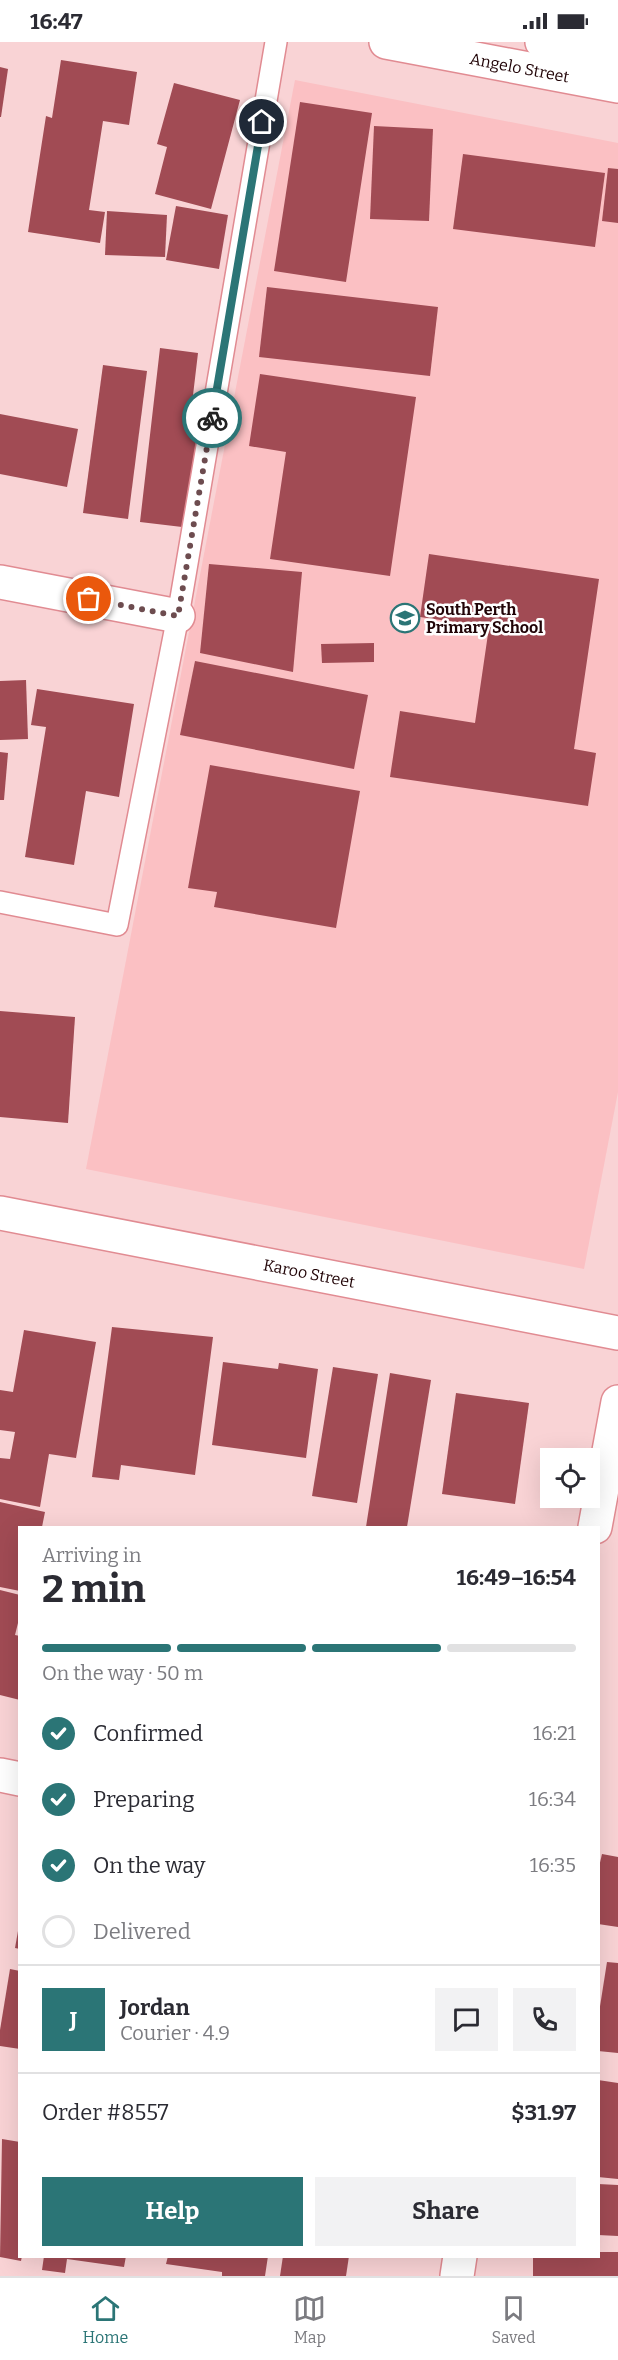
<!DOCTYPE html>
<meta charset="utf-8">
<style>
:root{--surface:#fff;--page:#f2f2f3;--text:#2b2b33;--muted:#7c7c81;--line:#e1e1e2;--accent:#2b7576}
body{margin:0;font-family:Bitter,serif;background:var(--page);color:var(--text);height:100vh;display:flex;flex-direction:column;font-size:22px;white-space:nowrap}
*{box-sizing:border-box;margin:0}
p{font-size:20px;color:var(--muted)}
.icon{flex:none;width:33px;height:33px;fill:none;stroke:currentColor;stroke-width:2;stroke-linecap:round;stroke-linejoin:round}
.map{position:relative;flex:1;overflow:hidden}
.panel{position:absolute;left:18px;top:1484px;width:582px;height:732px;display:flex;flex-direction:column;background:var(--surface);border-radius:0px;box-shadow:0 6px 24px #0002}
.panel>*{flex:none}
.fabs{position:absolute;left:540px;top:1406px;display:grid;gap:12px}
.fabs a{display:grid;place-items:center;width:60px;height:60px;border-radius:0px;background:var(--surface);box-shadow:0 6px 24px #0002;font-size:30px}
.pin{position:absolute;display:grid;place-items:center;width:51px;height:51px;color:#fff;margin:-26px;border:3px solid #fff;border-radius:50%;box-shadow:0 2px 6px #0007}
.courier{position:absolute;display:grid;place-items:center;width:60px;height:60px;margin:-30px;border:4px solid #2b7576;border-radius:50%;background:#fff;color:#222;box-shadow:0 2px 8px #0007}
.headline em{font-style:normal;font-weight:700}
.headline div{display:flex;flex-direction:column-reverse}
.headline{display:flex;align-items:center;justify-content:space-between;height:102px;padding:0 24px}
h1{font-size:39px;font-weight:700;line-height:45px}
.bar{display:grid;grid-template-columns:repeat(4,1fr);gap:9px 6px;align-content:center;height:72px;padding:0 24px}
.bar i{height:8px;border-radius:4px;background:var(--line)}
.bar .selected{background:var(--accent)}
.bar p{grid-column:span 4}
.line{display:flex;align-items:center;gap:15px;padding:0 24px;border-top:2px solid var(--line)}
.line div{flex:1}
.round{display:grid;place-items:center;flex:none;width:63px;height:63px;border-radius:0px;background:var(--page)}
ol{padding:0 24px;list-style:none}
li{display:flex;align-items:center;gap:18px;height:66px}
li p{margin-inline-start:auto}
li .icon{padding:6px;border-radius:50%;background:var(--accent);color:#fff;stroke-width:4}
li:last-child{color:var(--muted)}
li i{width:33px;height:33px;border:3px solid var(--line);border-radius:50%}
.primary-button{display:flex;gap:12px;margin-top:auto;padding:12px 24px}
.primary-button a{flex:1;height:69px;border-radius:0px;background:var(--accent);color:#fff;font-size:24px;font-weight:700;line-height:69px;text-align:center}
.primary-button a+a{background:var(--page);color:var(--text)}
.status{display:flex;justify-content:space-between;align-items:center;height:42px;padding:0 30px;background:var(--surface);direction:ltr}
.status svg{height:16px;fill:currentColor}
.dock{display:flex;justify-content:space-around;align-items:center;height:84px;border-top:2px solid var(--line);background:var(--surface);font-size:16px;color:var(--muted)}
.dock a{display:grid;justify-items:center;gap:3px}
.dock .selected{color:var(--accent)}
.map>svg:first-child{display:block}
.built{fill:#fbc0c3}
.building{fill:#a14b54}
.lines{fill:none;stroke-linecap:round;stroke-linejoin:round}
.service-casing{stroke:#e18b92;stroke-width:24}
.minor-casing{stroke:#e18b92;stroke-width:36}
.tertiary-casing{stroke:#e18b92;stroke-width:36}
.service{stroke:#fff;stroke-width:21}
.minor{stroke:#fff;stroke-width:33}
.tertiary{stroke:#fff;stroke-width:33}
.done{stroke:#6d4c4f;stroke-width:6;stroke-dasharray:0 10.8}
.route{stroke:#2b7576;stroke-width:8}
.labels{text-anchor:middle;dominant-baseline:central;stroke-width:5;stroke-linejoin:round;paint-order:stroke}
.street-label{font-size:16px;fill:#210407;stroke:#fff}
.poi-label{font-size:16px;font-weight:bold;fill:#210407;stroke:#fff;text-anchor:start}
</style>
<div class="status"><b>16:47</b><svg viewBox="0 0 49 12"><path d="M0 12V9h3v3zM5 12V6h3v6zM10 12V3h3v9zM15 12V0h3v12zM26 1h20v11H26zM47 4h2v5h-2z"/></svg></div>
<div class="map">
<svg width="618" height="2234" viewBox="0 0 618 2234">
<rect width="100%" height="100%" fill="#f9d3d5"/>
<polygon class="built" points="295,38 618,101 618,1050 584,1227 86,1127"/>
<g class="building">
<polygon points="61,18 137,30 129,83 103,79 89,168 105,170 100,201 28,190 46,74 52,76"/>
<polygon points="0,25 8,27 1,75 0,75"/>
<polygon points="174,41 240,58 211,167 155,152 167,105 157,102"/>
<polygon points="300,60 372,71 346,240 274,229"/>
<polygon points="374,84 433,87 429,179 370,177"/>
<polygon points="463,112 605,131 595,205 453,187"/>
<polygon points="608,126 618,127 618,181 602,179"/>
<polygon points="176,164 228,173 219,227 166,218"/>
<polygon points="107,169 167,173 165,215 105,213"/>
<polygon points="267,245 438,265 430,334 259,315"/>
<polygon points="160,306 198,311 189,387 211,389 199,487 140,480"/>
<polygon points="103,323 147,329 128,477 83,471"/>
<polygon points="260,332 416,355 390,534 270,517 286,410 249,404"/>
<polygon points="0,372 78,387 67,445 0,432"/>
<polygon points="429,512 599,537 574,707 596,711 588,764 390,735 400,669 475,681 489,585 420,575"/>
<polygon points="209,522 302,530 293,630 200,611"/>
<polygon points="374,601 374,620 322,621 321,602"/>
<polygon points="195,619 368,653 354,727 180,693"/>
<polygon points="26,638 28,697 0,698 0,639"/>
<polygon points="37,647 134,662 119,755 86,749 74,823 25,815 46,685 31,683"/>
<polygon points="0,710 8,711 4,758 0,758"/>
<polygon points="210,723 360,749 336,886 214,865 217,850 188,846"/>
<polygon points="0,969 75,975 68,1081 0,1075"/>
<polygon points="112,1285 213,1295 195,1433 121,1423 119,1438 92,1435"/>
<polygon points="24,1288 96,1300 76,1416 49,1412 40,1465 0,1457 0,1416 10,1417 15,1390 0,1388 0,1348 13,1350"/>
<polygon points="223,1320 278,1327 279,1321 318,1327 306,1416 212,1403"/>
<polygon points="333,1325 378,1332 357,1461 312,1454"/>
<polygon points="390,1331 431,1338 407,1485 366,1485"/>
<polygon points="456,1351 529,1361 515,1462 442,1452"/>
<polygon points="0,1460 45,1470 42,1485 20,1485 20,1549 0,1545"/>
<polygon points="0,1548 20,1553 20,1573 15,1593 20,1594 20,1658 0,1653"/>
<polygon points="602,1812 618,1815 618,1885 598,1882 598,1829"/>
<polygon points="18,1889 20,1889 20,1907 15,1906"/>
<polygon points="607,1920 618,1921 618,2011 598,2009 598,1977"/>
<polygon points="10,1927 20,1929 20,2007 0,2004 0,1988"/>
<polygon points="598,2038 618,2041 618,2137 598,2135"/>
<polygon points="2,2097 20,2100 20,2214 22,2214 21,2219 0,2215"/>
<polygon points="598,2142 618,2143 618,2194 598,2193"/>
<polygon points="598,2210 618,2210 618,2234 533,2234 533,2214 598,2214"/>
<polygon points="44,2214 126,2214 124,2225 67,2217 65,2231 42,2228"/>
<polygon points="168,2214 268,2214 265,2234 222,2234 222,2230 166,2222"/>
<polygon points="283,2214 349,2214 346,2234 280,2234"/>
</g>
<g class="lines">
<g class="service-casing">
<polyline id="service" points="0,860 117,883 178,574 276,0"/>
</g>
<g class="minor-casing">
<g id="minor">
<polyline points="0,540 178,574"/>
<path id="s1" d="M 0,1171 L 618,1291"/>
<polyline points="595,1485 618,1360"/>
<polyline points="0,1733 20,1737"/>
<polyline points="457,2234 460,2214"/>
</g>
</g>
<g class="tertiary-casing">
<g id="tertiary">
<path id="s2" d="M 386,0 L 618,44"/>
<polyline points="542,0 618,14"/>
</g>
</g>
<use href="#service" class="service"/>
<use href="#minor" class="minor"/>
<use href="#tertiary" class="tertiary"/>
</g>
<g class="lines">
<polyline class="done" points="89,557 178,574 212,376"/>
<polyline class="route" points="212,376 262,80"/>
</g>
<defs>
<g id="school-ring" transform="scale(1.5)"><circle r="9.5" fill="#fff" stroke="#2b7576" stroke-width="1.5"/><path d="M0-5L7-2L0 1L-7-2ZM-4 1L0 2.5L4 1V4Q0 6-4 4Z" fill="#2b7576"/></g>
</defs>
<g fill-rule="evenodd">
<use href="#school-ring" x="405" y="576"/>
</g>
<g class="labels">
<g class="street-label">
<text stroke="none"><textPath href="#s2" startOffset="136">Angelo Street</textPath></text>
<text stroke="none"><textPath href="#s1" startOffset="315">Karoo Street</textPath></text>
</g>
<g class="poi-label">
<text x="426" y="567">South Perth<tspan x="426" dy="18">Primary School</tspan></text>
</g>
</g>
</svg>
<div class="fabs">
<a><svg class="icon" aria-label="locate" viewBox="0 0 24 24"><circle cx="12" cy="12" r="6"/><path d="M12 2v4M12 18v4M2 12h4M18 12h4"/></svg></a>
</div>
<div class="pin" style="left:89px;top:557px;background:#ea580c"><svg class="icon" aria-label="bag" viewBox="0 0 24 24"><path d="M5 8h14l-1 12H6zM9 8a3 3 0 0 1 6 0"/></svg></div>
<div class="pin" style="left:262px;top:80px;background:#1f2937"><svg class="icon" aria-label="home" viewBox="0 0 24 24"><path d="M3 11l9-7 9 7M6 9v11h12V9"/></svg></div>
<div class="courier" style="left:212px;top:376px"><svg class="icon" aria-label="bike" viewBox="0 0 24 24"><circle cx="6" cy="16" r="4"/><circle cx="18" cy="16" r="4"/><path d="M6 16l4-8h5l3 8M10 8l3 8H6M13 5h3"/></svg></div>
<section class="panel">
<div class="headline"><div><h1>2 min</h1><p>Arriving in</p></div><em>16:49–16:54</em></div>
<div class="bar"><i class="selected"></i><i class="selected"></i><i class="selected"></i><i></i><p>On the way · 50 m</p></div>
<ol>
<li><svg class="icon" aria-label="check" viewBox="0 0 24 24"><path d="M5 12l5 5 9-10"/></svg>Confirmed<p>16:21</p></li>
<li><svg class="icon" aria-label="check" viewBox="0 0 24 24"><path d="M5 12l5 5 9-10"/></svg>Preparing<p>16:34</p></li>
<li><svg class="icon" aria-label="check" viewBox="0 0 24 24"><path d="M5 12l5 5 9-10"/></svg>On the way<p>16:35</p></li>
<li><i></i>Delivered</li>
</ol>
<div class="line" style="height:108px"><b class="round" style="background:var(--accent);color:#fff">J</b><div><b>Jordan</b><p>Courier · 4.9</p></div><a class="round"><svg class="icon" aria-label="chat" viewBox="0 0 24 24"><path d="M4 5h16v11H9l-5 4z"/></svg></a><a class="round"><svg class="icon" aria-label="phone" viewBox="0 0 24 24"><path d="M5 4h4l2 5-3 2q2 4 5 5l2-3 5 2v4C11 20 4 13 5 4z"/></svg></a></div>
<div class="line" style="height:78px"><div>Order #8557</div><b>$31.97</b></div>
<div class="primary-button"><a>Help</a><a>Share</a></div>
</section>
</div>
<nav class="dock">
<a class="selected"><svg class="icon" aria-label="home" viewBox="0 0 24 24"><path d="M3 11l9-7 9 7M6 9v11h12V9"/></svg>Home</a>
<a><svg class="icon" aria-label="map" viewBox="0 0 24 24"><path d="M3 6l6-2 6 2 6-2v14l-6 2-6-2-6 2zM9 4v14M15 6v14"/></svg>Map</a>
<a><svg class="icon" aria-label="saved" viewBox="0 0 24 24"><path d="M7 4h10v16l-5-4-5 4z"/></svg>Saved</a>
</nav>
